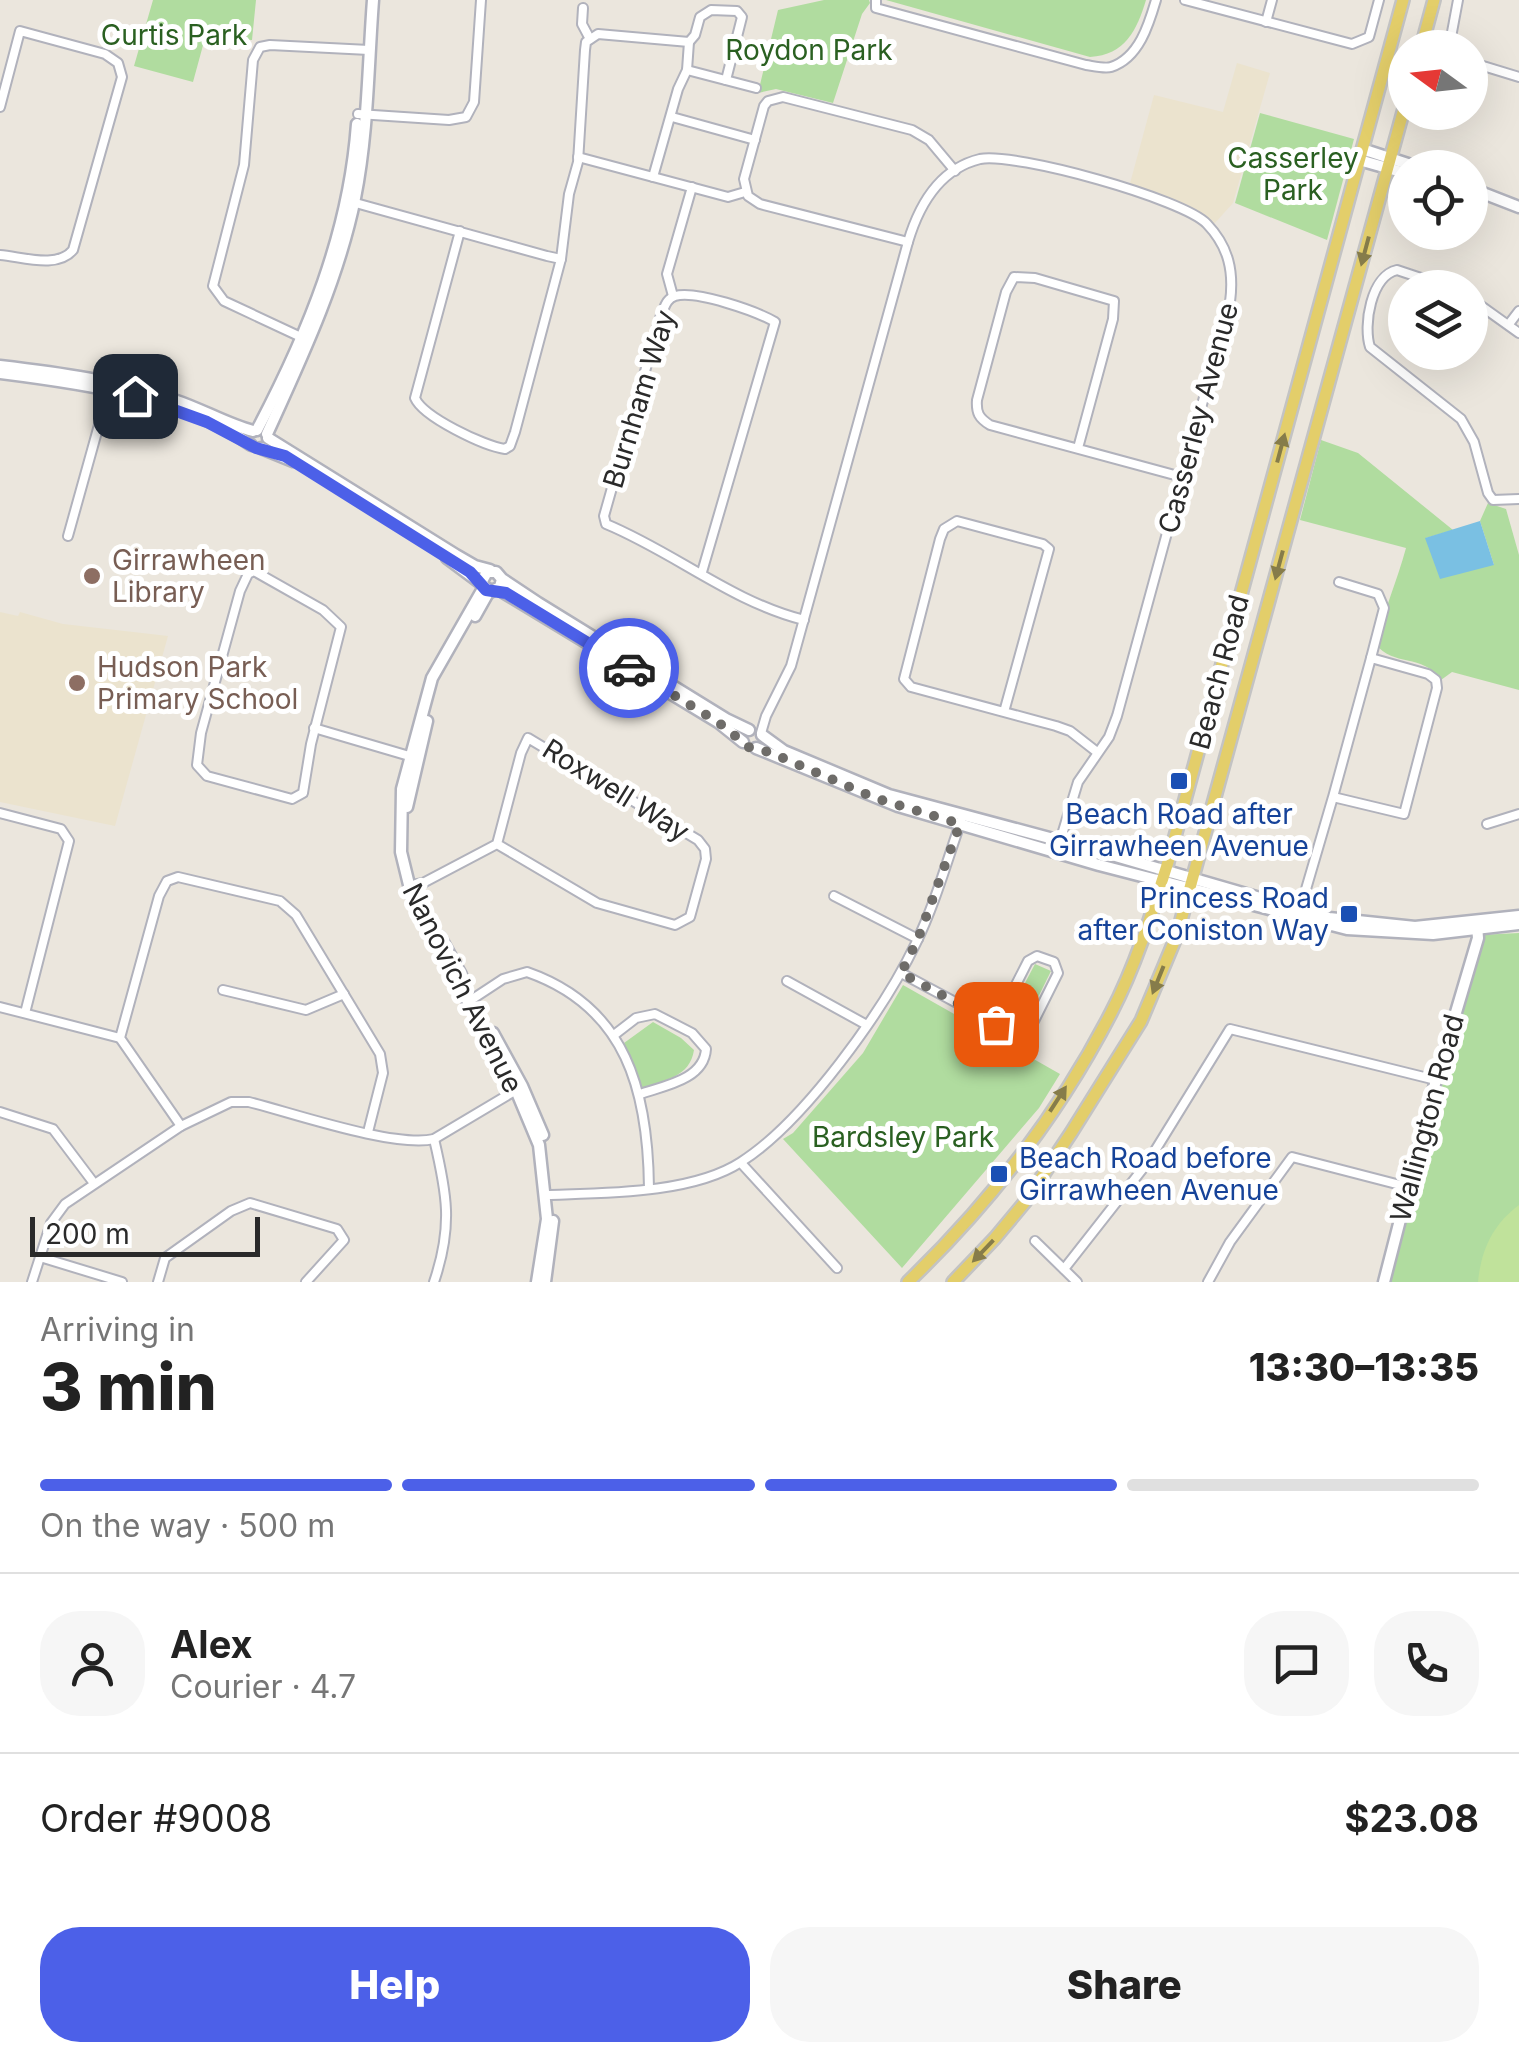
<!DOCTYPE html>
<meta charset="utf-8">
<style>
:root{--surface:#fff;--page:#f6f6f6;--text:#222;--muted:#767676;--line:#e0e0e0;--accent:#4c60e8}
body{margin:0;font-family:Inter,sans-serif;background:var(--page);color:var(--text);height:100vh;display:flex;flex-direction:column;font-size:38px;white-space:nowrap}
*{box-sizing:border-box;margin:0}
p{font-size:32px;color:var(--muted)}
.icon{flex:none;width:55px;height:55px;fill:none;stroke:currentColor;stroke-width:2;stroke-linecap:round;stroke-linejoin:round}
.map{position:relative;height:1282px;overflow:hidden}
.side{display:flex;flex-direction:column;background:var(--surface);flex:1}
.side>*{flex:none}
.needle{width:65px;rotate:285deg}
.buttons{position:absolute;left:1388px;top:30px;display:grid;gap:20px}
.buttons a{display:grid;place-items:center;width:100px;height:100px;border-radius:50%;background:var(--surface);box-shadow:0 10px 40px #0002;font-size:50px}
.scale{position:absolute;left:30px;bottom:25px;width:230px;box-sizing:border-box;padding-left:10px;border:5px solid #2a2a2a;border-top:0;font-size:28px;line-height:35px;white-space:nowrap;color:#2a2a2a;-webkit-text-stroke:8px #fff;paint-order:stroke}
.pin{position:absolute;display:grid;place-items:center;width:85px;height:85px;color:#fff;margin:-42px;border-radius:20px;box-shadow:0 5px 15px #0006}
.courier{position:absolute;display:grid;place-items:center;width:100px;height:100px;margin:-50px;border:8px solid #4c60e8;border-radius:50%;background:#fff;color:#222;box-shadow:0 2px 12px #0007}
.headline em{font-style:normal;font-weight:800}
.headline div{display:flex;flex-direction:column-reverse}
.headline{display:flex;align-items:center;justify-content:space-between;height:170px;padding:0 40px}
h1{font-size:65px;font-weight:800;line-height:75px}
.bar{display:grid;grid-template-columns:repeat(4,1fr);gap:15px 10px;align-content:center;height:120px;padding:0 40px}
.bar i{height:12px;border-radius:8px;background:var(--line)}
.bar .on{background:var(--accent)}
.bar p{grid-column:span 4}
.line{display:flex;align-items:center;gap:25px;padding:0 40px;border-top:2px solid var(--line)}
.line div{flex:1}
.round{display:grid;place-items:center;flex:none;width:105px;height:105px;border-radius:40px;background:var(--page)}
.primary-button{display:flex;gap:20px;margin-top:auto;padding:20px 40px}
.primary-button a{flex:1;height:115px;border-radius:40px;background:var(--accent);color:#fff;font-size:40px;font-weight:800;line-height:115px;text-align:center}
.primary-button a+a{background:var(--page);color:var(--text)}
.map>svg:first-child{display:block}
.education{fill:#ebe3ce}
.green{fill:#b0dc9f}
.pitch{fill:#c0e29b}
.water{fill:#7ac0e3}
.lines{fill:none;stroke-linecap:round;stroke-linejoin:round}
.street-casing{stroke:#b1b2bc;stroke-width:12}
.secondary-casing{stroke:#b1b2bc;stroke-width:15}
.primary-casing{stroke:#c3c3c3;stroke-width:16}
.street{stroke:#fff;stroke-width:8}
.secondary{stroke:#fff;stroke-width:10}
.primary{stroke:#e3ce6a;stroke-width:11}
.oneway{fill:#867c4a}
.done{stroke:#6e6c69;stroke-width:10;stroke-dasharray:0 18}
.route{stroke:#4c60e8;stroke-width:12}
.education-dot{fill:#8d6e63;stroke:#fff;stroke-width:4}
.transit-dot{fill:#1a4fb4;stroke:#fff;stroke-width:4}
.labels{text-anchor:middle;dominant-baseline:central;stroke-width:10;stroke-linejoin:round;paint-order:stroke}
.park-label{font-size:28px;fill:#2a6021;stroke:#fff}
.street-label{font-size:28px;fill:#2a2a2a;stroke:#fff}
.education-label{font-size:28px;fill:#785e54;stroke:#fff;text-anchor:start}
.transit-label{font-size:28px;fill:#164399;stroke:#fff}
</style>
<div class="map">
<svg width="1519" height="1282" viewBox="0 0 1519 1282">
<rect width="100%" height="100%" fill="#ebe6dd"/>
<g class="education">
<polygon points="1237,63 1270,73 1233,203 1214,224 1187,205 1129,187 1154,95 1223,112"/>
<polygon points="0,612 18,616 20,612 63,624 168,636 115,826 0,802"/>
</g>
<g class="green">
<polygon points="153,0 256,0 252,40 205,38 193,82 134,66"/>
<polygon points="824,0 869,0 870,3 862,14 833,103 776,89 758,93 778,10"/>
<path d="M 886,0 L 1146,0 C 1137,30 1125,55 1090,57 Z"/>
<polygon points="1260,113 1354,139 1327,240 1235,203"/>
<path d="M 1321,440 L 1358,453 L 1453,530 L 1426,538 L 1494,565 L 1480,521 L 1488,503 L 1506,509 L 1519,555 L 1519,690 L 1452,672 L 1441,680 C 1423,653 1392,667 1376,644 C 1384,610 1397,581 1406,548 L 1300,520 Z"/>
<polygon points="1519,933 1519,1282 1390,1282 1480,935"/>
<polygon points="1035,964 1051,971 1024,1026 1014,1027 1005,1021"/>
<polygon points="903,985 1060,1074 1039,1108 902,1268 783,1139 793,1133 863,1053"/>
<path d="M 653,1022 L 681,1038 L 694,1050 C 690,1077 665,1080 642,1088 L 624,1043 Z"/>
</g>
<path class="pitch" d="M 1519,1205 L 1519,1282 L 1478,1282 C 1481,1250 1493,1224 1519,1205 Z"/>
<polygon class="water" points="1480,521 1494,565 1440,579 1425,538"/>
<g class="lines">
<g class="street-casing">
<g id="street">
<path d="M 876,0 L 876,8 L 1086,65 C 1093,66 1105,69 1111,67 C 1139,58 1149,24 1156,0"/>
<polyline points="1185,0 1352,44 1369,37 1379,0"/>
<polyline points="583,8 582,24 590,39"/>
<polyline points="1266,22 1272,0"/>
<polyline points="689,42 695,35 700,17 711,10 737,11 742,17 726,80"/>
<polyline points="1449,48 1458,0"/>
<polyline points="1470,62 1519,77"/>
<polyline points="687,70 756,88"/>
<path d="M 0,107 L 20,31 L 105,54 L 118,63 L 122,77 L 73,250 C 57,269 23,257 0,255"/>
<polyline points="358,114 449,120 466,117 474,102 481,0"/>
<polyline points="672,117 755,140"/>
<polyline points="578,157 728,197 745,192"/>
<path d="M 352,202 L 547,256 L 561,259 L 515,432 L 510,446 L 505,449 C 484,446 423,417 415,398 L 460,231"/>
<polyline points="908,242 760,204 748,196 744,179 764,106 768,101 783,97 912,130 929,140 955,171"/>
<polyline points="561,259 569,194 578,162 585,50 586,42 598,34 689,42 687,70 678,89 653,177"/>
<path d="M 1451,288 L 1397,270 C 1371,276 1363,325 1370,347 L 1461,419 L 1474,442 L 1488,493 L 1493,500 L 1519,499"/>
<polyline points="673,296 667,274 692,187"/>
<polyline points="1470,298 1519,333"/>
<polyline points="1509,324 1519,311"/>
<polyline points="303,338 224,301 213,286 244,165 253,60 260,47 270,45 369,50"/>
<polyline points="102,414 100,407 105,384"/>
<path d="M 1078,448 L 1113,319 L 1114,301 L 1035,278 L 1014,277 L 1006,292 L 977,400 C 976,413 979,418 990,425 L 1182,477"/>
<polyline points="68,536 102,414 112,387"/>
<polygon points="254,571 323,610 341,627 311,744 303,793 292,799 207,776 197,765 201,733 240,591 248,574"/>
<path d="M 702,572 L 775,322 C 756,311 696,290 675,296 C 666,299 665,307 661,315 L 604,516 L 606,524 C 674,552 732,602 804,620"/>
<polyline points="1339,582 1378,594 1384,608 1371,658"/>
<polyline points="1004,712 1049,549 1043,544 957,521 944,529 940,539 904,679 911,687 1056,726 1070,731 1097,752"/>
<polyline points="314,728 416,758"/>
<path d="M 761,733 L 766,716 L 791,666 L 908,242 C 919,205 939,169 980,159 C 1015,152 1184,199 1207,224 C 1229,247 1234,272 1230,302 L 1117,716 L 1109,737 L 1078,782 L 1057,851"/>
<polyline points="0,813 61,829 69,841 25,1013"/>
<polyline points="1487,824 1519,814"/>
<polyline points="408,886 423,883 497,844 521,753 528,738 698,840 705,849 706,859 690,917 675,925 597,903 497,844"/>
<polyline points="834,896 918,939"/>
<polyline points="1299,913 1333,797 1404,814 1437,688 1436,680 1428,674 1371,658 1333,797"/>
<polyline points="901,973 1011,1032 1018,1035 1030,1029 1058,973 1054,962 1037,956 1028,961 996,1024"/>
<polyline points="787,981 865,1024"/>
<polyline points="223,990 306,1010 344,994"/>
<path d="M 468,1002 L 503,979 L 527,972 C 627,1007 648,1092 649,1188"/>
<polyline points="0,1007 120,1038"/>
<path d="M 614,1035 L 636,1018 L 655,1014 L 692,1033 L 706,1049 C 704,1080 663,1086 640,1094"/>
<polyline points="0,1112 53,1129 93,1182"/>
<polyline points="181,1126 120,1038 159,896 167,881 178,877 280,901 296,915 380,1054 383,1073 368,1132"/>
<polyline points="741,1163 837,1268"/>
<path d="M 547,1195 C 604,1193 692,1194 741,1162 C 804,1122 884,1010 916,943 C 935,904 947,861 961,821"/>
<polyline points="1035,1241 1077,1282"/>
<polyline points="40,1257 122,1282"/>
<polyline points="1064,1269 1148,1162 1230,1029 1436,1080"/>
<path d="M 32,1282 L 51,1223 L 65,1204 L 181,1126 L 231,1102 L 249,1102 C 293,1113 394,1148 434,1139 L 518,1089"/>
<polyline points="158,1282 165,1258 231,1211 250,1203 337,1229 344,1240 306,1282"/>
<path d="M 434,1282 C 453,1226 447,1194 434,1139"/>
<polyline points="1208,1282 1230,1242 1292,1157 1408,1187"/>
</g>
</g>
<g class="secondary-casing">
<g id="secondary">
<polyline points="1362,149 1420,168"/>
<polyline points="1359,160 1405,173"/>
<polyline points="1470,188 1519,207"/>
<path d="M 0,366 C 60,373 117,381 174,400 C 202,409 226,424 253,431"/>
<path d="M 0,373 C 80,383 184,397 251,445"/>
<path d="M 257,430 C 308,333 349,234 357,124"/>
<path d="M 267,434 C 302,357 338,281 355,198 C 368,133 368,66 373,0"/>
<polyline points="268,438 456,555 475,566 490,570"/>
<polyline points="261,448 293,461"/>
<polyline points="447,558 482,584"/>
<polyline points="502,579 500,587 492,591 484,587 482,581 487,572 496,572 502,579 538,603 726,719 749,730"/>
<polyline points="484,587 432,678 402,789 401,852 413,901 516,1090 539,1145 547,1219 537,1282"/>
<polyline points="498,589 718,722 743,742"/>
<polyline points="475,616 489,591"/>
<polyline points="762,735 784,751 889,795 1098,851 1329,918 1415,927 1519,916"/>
<polyline points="756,748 898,806 1099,865 1347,929 1433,934 1519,924"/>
<polyline points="407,807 427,721"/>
<polyline points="440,937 461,975"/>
<polyline points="493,1033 522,1086 543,1135"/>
<polyline points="545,1282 553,1221"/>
<polyline points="1384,1282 1436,1080 1478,938 1477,926"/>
</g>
</g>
<g class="primary-casing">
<g id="primary">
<polyline points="1421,48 1434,0"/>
<path d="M 908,1282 C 989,1204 1060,1112 1111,1013 C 1136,965 1152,913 1168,862 L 1403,0"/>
<polyline points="953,1282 995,1238 1025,1202 1071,1133 1141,1021 1177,935 1405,105"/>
</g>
</g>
<use href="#street" class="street"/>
<use href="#secondary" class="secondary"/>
<use href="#primary" class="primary"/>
</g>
<defs><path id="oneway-solid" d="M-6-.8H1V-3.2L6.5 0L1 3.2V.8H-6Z" transform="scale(2.5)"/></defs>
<g class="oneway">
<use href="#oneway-solid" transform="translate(1365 251) rotate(105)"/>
<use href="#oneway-solid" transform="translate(1281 448) rotate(-75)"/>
<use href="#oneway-solid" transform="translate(1279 565) rotate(105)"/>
<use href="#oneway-solid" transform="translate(1158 980) rotate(112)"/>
<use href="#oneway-solid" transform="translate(1058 1099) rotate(-57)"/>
<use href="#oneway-solid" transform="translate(983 1251) rotate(134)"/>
</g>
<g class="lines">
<polyline class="done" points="629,668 718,722 750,748 769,752 875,798 960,824 918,939 901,973 996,1024"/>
<polyline class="route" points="135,396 207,422 256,448 285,456 470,572 486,590 506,593 629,668"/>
</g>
<g class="education-dot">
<circle cx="92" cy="576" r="10"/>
<circle cx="77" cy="683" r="10"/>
</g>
<g class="transit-dot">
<rect x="1169" y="771" width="20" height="20" rx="5"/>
<rect x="1339" y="904" width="20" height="20" rx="5"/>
<rect x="989" y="1164" width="20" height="20" rx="5"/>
</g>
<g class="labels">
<g class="park-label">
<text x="174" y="35">Curtis Park</text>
<text x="809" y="50">Roydon Park</text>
<text x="1293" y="158">Casserley<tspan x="1293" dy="32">Park</tspan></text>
<text x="903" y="1137">Bardsley Park</text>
</g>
<g class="street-label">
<text transform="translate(639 399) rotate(-73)">Burnham Way</text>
<text transform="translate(1198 418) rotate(-75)">Casserley Avenue</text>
<text transform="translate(1219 672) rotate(-75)">Beach Road</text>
<text transform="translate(616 790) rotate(32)">Roxwell Way</text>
<text transform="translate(463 988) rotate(63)">Nanovich Avenue</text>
<text transform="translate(1427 1118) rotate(-75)">Wallington Road</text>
</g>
<g class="education-label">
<text x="112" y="560">Girrawheen<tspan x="112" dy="32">Library</tspan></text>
<text x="97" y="667">Hudson Park<tspan x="97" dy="32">Primary School</tspan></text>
</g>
<g class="transit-label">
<text x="1179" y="814">Beach Road after<tspan x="1179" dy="32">Girrawheen Avenue</tspan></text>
<text x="1329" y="898" text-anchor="end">Princess Road<tspan x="1329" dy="32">after Coniston Way</tspan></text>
<text x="1019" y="1158" text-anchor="start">Beach Road before<tspan x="1019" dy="32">Girrawheen Avenue</tspan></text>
</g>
</g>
</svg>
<div class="buttons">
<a><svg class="needle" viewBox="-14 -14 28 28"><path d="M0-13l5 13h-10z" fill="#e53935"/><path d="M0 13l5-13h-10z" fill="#767676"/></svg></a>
<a><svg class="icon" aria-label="locate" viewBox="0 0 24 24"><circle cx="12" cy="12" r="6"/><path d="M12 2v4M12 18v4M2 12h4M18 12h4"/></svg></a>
<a><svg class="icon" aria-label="layers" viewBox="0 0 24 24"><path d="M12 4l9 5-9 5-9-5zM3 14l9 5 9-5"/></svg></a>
</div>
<div class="scale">200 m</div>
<div class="pin" style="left:996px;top:1024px;background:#ea580c"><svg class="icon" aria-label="bag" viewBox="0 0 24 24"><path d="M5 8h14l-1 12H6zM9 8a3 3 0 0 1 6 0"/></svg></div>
<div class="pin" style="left:135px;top:396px;background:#1f2937"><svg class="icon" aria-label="home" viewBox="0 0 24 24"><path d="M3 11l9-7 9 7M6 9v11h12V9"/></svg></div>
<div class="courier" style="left:629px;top:668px"><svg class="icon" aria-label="car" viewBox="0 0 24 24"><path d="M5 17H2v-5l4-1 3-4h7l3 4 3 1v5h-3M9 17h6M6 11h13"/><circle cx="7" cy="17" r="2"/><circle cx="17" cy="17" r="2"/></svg></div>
</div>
<section class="side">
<div class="headline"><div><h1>3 min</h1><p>Arriving in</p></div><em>13:30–13:35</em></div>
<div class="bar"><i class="on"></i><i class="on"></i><i class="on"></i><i></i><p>On the way · 500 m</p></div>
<div class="line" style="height:180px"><a class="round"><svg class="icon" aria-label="person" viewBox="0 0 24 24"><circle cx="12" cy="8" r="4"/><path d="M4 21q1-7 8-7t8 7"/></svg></a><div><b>Alex</b><p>Courier · 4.7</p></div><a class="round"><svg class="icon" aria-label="chat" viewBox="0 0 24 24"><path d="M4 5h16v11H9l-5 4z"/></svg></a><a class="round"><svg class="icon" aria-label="phone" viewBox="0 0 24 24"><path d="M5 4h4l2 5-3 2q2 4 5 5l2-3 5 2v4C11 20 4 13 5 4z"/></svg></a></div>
<div class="line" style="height:130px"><div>Order #9008</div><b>$23.08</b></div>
<div class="primary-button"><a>Help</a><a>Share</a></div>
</section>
